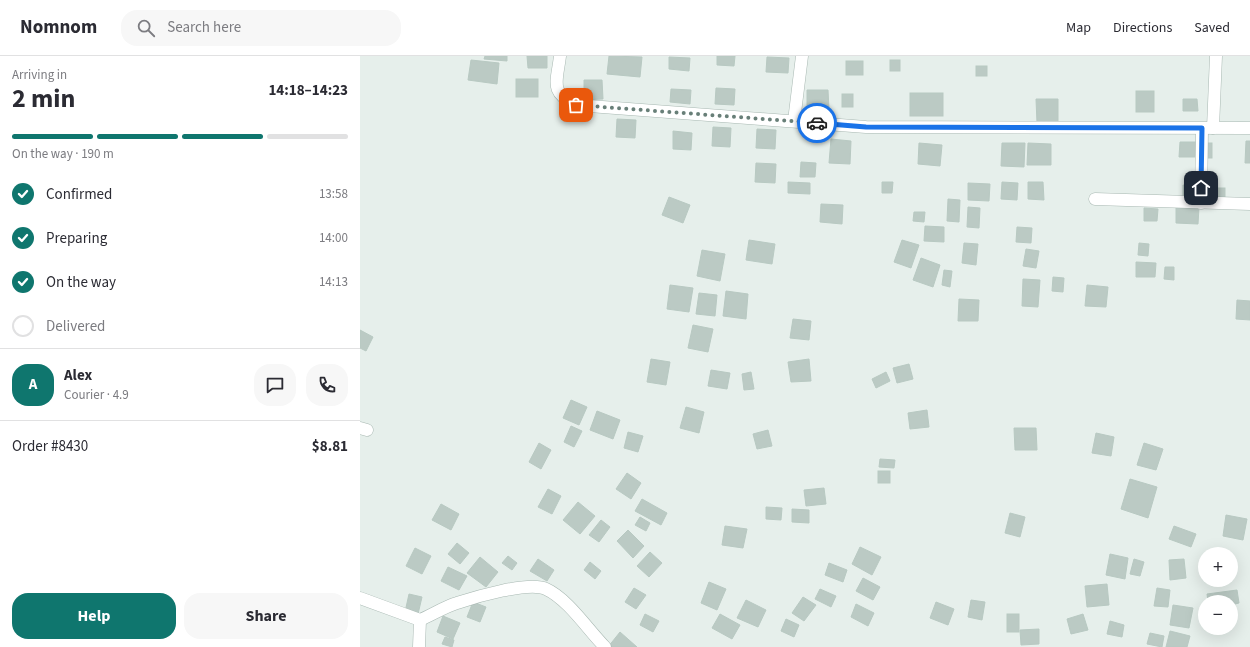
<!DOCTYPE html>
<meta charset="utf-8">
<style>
:root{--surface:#fff;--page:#f7f7f7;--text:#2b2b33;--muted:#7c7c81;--line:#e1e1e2;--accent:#0f766e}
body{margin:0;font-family:"Source Sans 3",sans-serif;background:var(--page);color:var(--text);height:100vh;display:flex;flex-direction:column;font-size:15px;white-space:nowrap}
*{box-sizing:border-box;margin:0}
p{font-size:13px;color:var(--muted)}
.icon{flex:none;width:22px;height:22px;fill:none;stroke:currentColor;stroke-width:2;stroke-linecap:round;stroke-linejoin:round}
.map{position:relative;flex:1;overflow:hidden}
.sheet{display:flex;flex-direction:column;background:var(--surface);width:360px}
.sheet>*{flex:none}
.fabs{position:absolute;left:838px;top:491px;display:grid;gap:8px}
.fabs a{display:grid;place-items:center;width:40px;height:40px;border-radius:50%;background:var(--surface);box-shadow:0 4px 16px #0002;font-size:20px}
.pin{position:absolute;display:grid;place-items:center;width:34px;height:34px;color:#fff;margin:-17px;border-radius:8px;box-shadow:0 2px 6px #0006}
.courier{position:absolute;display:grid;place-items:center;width:40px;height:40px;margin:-20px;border:3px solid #1a73e8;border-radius:50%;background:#fff;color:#222;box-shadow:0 1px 5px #0007}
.summary em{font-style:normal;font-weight:700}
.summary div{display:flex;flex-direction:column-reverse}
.summary{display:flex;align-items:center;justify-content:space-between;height:68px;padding:0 12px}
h1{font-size:26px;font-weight:700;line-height:30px}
.bar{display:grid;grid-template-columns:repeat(4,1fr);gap:6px 4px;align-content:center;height:48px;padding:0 12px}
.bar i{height:5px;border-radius:3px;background:var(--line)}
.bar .on{background:var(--accent)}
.bar p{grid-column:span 4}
.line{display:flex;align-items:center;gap:10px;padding:0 12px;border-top:1px solid var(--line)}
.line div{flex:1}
.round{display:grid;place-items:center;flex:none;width:42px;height:42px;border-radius:16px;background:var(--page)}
ol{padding:0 12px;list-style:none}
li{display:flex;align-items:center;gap:12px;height:44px}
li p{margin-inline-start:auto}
li .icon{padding:4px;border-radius:50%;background:var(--accent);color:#fff;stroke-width:4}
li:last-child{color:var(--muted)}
li i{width:22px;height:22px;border:2px solid var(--line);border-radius:50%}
.button{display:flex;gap:8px;margin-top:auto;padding:8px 12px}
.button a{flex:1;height:46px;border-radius:16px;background:var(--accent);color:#fff;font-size:16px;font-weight:700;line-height:46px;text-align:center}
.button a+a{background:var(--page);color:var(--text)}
header{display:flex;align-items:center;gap:24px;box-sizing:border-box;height:56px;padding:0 20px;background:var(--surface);border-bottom:1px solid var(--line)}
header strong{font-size:19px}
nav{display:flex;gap:22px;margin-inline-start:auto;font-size:14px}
.search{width:280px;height:36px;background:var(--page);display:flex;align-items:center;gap:10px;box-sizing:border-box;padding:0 14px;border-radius:16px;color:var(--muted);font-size:15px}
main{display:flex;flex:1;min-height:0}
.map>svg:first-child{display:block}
.building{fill:#bbcac4;stroke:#b8c9c2}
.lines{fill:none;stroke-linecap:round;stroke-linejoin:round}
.minor-casing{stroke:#a8b8b2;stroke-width:13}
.minor{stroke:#fff;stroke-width:12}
.done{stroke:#687f78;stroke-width:4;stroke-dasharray:0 7.2}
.route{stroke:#1a73e8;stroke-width:5}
</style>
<header>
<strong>Nomnom</strong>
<div class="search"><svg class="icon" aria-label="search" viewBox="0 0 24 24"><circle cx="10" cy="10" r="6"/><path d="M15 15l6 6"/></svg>Search here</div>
<nav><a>Map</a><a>Directions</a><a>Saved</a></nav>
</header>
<main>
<section class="sheet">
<div class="summary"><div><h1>2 min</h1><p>Arriving in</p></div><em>14:18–14:23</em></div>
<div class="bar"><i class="on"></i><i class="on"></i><i class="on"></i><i></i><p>On the way · 190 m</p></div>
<ol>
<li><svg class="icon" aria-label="check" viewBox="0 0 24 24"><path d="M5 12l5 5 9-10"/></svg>Confirmed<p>13:58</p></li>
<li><svg class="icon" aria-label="check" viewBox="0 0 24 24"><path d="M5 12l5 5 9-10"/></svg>Preparing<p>14:00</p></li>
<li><svg class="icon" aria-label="check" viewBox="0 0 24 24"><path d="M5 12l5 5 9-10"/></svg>On the way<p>14:13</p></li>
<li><i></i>Delivered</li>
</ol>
<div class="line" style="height:72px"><b class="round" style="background:var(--accent);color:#fff">A</b><div><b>Alex</b><p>Courier · 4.9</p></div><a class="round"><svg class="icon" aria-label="chat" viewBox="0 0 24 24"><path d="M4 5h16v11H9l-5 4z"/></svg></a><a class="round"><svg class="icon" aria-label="phone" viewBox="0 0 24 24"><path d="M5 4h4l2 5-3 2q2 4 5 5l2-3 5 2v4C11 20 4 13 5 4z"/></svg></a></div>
<div class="line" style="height:52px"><div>Order #8430</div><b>$8.81</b></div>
<div class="button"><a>Help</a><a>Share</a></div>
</section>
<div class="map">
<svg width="890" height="591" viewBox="0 0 890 591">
<rect width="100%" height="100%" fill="#e6efeb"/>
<g class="building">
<polygon points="125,0 147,0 147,5 124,3"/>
<polygon points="167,0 187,0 187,12 168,12"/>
<polygon points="249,0 282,1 280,21 247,18"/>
<polygon points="357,0 375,0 374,10 357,9"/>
<polygon points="309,1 330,2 329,15 309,13"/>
<polygon points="407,1 429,2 428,17 406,16"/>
<polygon points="111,4 139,7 137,28 108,24"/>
<rect x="530" y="4" width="10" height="11"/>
<rect x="486" y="5" width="17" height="14"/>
<rect x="616" y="10" width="11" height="10"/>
<rect x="156" y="23" width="22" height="18"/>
<polygon points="224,24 242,24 243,43 224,44"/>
<polygon points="356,32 375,33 374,49 355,48"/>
<polygon points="311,33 331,34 330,48 310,46"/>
<polygon points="447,34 468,34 469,54 447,54"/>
<rect x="776" y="35" width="18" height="21"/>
<rect x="550" y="37" width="33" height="23"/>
<rect x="482" y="38" width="11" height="13"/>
<polygon points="676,43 698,43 698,67 677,67"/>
<polygon points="823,43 837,43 838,55 823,55"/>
<polygon points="257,63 276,64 275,82 256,81"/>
<polygon points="353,71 371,72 370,91 352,90"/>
<polygon points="397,73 416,74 415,93 396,92"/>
<polygon points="313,75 332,77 331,94 313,93"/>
<polygon points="471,83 491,85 490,108 469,107"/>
<polygon points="886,85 890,85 890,107 885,107"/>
<polygon points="820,86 836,86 835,101 819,101"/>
<polygon points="559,87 582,89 580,110 558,108"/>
<polygon points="642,87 665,87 664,111 641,110"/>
<polygon points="668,87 691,88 691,109 667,109"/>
<rect x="845" y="87" width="7" height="15"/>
<polygon points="441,106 456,107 455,121 440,121"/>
<polygon points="396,107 416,108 415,127 395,126"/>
<polygon points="428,126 450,127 450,138 428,137"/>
<polygon points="522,126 533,126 532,137 522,137"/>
<polygon points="642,126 658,127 657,144 641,143"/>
<polygon points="668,126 683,126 684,144 668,143"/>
<polygon points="608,127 630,128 629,145 608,144"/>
<polygon points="823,129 837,130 837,142 823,141"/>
<rect x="850" y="132" width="15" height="12"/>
<polygon points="309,141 330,149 323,167 302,159"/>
<polygon points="588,143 600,144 599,166 587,165"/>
<polygon points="461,148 483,149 482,168 460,166"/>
<polygon points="816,150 839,151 838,168 816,167"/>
<polygon points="608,151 620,152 619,172 607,171"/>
<polygon points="784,152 798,153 797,165 784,165"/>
<polygon points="554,156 565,156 564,166 553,165"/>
<polygon points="565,170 584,171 584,186 564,185"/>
<polygon points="657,171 672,172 671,187 656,186"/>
<polygon points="389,184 415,188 412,208 386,204"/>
<polygon points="542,184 559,189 551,212 534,206"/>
<polygon points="604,187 618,188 616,209 602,207"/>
<polygon points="779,187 789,188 788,200 778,199"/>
<polygon points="666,193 679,195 676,212 663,210"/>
<polygon points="342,194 365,198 360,225 337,220"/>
<polygon points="561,202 580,209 573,231 553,224"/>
<polygon points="776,206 796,207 795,221 776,221"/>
<polygon points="805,211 814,211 814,224 804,223"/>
<polygon points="584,214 592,215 590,231 582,229"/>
<polygon points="693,221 704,222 703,236 692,235"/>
<polygon points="663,223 680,224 678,251 662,250"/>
<polygon points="310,229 333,232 329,256 307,253"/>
<polygon points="727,229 748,231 746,251 725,250"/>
<polygon points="366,235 388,238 386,263 363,260"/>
<polygon points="339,237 357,239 355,260 336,258"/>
<polygon points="599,243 619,244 618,265 598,265"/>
<polygon points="877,244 890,245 890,264 876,263"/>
<polygon points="433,263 451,265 449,284 430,282"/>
<polygon points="333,269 353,273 348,296 328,292"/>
<polygon points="0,274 13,281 6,295 0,292"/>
<polygon points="291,303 310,306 306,329 287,326"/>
<polygon points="449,303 451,325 431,326 428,306"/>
<polygon points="549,308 553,323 537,327 533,312"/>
<polygon points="351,314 370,317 367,333 348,330"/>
<polygon points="391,316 394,333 384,334 382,318"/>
<polygon points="526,316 530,325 516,332 512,323"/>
<polygon points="211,344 227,351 219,369 203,362"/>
<polygon points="326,351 344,356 339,377 320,372"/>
<polygon points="567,354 569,371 550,373 548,357"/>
<polygon points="237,355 260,364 253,383 230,374"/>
<polygon points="211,370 222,375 214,391 204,386"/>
<polygon points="654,372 676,372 677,394 655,394"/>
<polygon points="408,374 412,390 397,393 393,378"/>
<polygon points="268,376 283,380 278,396 264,392"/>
<polygon points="736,377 754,381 751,400 732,397"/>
<polygon points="179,387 191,394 181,413 169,406"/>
<polygon points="784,387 803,393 796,414 777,409"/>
<polygon points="520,403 535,404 534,412 519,411"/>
<rect x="518" y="415" width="12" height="12"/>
<polygon points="267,417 281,427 271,443 256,433"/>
<polygon points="770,423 797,431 788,462 761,453"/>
<polygon points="464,432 466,448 446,450 444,434"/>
<polygon points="188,433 201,440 192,458 178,451"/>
<polygon points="282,443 307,457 301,469 275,455"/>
<polygon points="218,446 235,460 220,478 203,464"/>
<polygon points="81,448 99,458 91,474 72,464"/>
<polygon points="406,451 422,452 421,464 406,463"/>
<polygon points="432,453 449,454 449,467 432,466"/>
<polygon points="650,457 665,461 660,481 645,477"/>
<polygon points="866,459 887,463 883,484 863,480"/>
<polygon points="280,461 290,467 286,475 275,469"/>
<polygon points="241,464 250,471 239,486 229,479"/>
<polygon points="365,470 387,473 383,492 362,489"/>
<polygon points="814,470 836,478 831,491 809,483"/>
<polygon points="268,474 284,490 273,502 257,485"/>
<polygon points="97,487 109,497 100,508 88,498"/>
<polygon points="500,491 521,501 512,519 492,508"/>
<polygon points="55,492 71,500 62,518 46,510"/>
<polygon points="290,496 302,507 289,521 277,510"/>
<polygon points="750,498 768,502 765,523 746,519"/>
<polygon points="148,500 157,507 152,514 142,507"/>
<polygon points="120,501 138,516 126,531 107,517"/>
<polygon points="178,503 194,514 187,525 170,515"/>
<polygon points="774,503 784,506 780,520 770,518"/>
<polygon points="824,503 826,522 810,524 809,504"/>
<polygon points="230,506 241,515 235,523 224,514"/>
<polygon points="469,507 487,514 483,526 465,519"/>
<polygon points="88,511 107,520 99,534 81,525"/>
<polygon points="503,522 520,531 513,544 496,535"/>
<polygon points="349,526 366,533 357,554 341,547"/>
<polygon points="747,528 749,549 727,551 725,530"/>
<polygon points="274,532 286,539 276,553 265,546"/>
<polygon points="797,532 810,534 808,551 794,550"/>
<polygon points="460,533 476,540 471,551 455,543"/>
<polygon points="877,534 879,547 871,549 871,546 848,546 847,538"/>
<polygon points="49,538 62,541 58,558 45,556"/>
<polygon points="443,541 456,549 444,565 432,557"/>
<polygon points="386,544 406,554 398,571 377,562"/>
<polygon points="611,544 625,546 622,564 608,561"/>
<polygon points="113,546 126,551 120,566 107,561"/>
<polygon points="576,546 594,553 588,569 570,562"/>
<polygon points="496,548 514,557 508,570 491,561"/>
<polygon points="813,549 833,552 829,572 810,569"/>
<polygon points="285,558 299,565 293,576 280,569"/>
<polygon points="360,558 380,569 372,583 352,572"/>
<rect x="647" y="558" width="12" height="18"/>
<polygon points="723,558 728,574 711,578 707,563"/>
<polygon points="83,560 100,567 93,583 77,576"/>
<polygon points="426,563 439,569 434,581 421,575"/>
<polygon points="750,565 764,569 762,581 747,578"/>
<polygon points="679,573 679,588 661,589 660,574"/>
<polygon points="810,575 830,580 827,591 806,591"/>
<polygon points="260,576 277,591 248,591"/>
<polygon points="790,577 804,580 802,591 787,588"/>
<polygon points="85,581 94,584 92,591 82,588"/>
</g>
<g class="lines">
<g class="minor-casing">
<g id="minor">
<path d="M 200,0 C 197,26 189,36 216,49 L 506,71 L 890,72"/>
<polyline points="434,65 442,0"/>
<polyline points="853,72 856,0"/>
<polyline points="735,143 890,148"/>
<polyline points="841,147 842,73"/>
<polyline points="0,372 7,374"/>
<path d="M 0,542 L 60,564 C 72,559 84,551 97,547 C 115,541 169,525 186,533 C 208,543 228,574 245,591"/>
<polyline points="59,591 60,564"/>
</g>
</g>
<use href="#minor" class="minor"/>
</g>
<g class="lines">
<polyline class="done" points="216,49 457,67"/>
<polyline class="route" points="457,67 506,71 842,72 841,132"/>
</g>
</svg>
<div class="fabs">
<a>+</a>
<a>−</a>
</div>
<div class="pin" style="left:216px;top:49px;background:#ea580c"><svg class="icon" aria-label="bag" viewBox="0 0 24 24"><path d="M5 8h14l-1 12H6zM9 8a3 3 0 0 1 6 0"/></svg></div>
<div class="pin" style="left:841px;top:132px;background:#1f2937"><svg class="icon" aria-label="home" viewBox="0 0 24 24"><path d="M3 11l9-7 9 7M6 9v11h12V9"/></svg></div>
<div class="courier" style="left:457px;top:67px"><svg class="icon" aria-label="car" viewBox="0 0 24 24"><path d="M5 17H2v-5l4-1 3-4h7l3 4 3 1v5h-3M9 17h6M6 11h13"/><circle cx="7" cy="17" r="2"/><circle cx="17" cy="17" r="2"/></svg></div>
</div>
</main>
